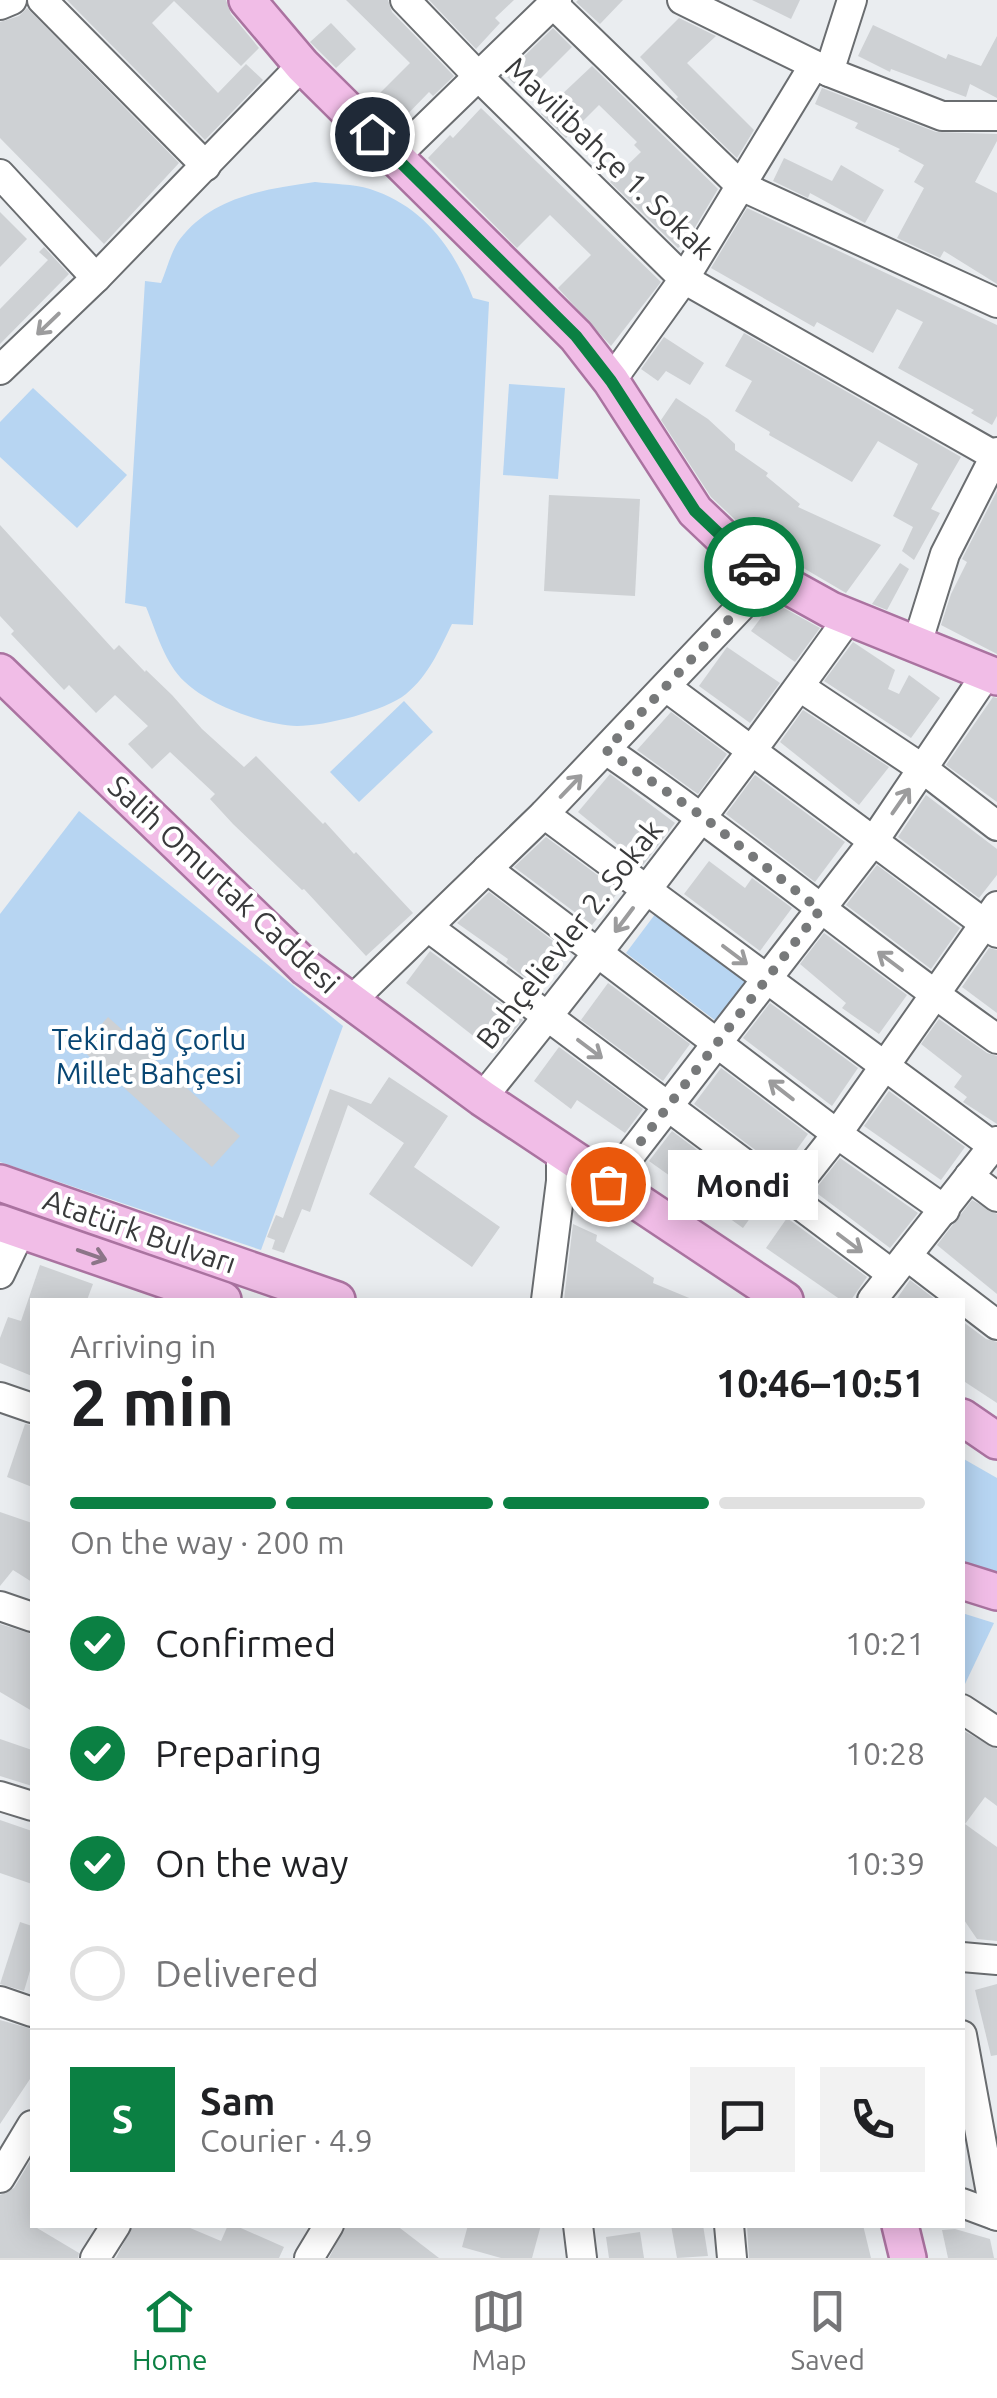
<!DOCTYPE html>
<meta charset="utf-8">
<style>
:root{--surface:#fff;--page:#f2f2f2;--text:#202124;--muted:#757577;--line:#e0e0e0;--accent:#0b8043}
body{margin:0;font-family:Ubuntu,sans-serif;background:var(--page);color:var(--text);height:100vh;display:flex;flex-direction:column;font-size:38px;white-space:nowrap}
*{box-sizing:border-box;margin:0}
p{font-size:32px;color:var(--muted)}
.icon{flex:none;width:55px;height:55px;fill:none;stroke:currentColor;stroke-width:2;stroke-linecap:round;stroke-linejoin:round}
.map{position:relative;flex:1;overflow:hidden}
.drawer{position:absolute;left:30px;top:1298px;width:935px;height:930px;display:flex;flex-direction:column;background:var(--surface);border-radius:0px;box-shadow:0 5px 25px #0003}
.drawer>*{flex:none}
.pin{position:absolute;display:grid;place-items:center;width:85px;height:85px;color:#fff;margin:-42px;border:5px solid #fff;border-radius:50%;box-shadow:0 2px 10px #0007}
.courier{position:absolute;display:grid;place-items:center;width:100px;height:100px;margin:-50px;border:8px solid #0b8043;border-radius:50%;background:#fff;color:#222;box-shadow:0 2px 12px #0007}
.bubble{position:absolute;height:70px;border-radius:0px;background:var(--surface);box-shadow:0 5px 25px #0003;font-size:32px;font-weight:700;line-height:70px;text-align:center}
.headline em{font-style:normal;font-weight:700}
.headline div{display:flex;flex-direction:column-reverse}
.headline{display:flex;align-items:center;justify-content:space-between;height:170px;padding:0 40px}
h1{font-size:65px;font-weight:700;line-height:75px}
.bar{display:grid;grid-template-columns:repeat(4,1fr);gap:15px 10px;align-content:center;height:120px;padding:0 40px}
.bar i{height:12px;border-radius:8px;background:var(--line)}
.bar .selected{background:var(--accent)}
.bar p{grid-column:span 4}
.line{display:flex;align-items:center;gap:25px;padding:0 40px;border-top:2px solid var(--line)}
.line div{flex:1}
.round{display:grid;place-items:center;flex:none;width:105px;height:105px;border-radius:0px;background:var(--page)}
ol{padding:0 40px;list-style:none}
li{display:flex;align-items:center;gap:30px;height:110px}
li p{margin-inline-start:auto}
li .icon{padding:10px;border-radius:50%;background:var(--accent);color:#fff;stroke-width:4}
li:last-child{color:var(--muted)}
li i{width:55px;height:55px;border:5px solid var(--line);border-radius:50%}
.menu{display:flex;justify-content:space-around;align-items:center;height:140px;border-top:2px solid var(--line);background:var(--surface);font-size:28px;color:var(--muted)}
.menu a{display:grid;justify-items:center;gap:5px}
.menu .selected{color:var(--accent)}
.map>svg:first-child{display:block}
.green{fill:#b7d5f2}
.building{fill:#ced1d4}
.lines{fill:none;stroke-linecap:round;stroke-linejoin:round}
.minor-casing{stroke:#6a6d70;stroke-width:32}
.major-casing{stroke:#aa73a0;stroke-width:40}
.minor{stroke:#fff;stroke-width:28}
.major{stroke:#f1bde7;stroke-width:35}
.oneway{stroke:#9c9c9d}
.oneway2{stroke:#8c7588}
.done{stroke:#77797a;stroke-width:10;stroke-dasharray:0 18}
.route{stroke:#0b8043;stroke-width:12}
.labels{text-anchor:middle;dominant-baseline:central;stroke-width:8;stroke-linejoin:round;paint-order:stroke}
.street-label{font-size:30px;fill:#393a3b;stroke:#fff}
.park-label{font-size:30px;fill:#084673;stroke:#fff}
</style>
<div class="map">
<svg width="997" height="2258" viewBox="0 0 997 2258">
<rect width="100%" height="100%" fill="#eaedf0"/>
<g class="green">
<path d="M 315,182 C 333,184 353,184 370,189 C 423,206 454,248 473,298 L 489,302 L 473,625 L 452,624 C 439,650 429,675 406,694 C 385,711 325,726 297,726 C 263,725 209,705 185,682 C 165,664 156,631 146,607 L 125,603 L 145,281 L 161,283 C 167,269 171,251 180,239 C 213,196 266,189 315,182 Z"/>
<polygon points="509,384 565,388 558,479 503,475"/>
<polygon points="33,388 127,475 77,528 0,457 0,422"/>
<polygon points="404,701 433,732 359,802 330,772"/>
<polygon points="79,811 343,1026 261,1250 0,1162 0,914"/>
<polygon points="659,909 749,977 716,1021 626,953"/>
<polygon points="962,1458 997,1478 997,1576 963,1564"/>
<polygon points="962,1613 994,1623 965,1684 962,1683"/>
</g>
<g class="building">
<polygon points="67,0 226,0 231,14 259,48 241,66 174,1 152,23 218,93 246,64 263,80 205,140"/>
<polygon points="346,0 388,0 392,12 454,76 433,96 429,92 395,127 370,103 410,63"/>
<polygon points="429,0 514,0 495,18 500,23 476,49"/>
<polygon points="578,0 623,0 600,24 576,2"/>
<polygon points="752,0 800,0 791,19"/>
<polygon points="27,8 179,163 104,244 0,138 0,22 19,16"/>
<polygon points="679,18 716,36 687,63 754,130 737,158 676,99 678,97 640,57"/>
<polygon points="331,23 356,49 336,68 310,42"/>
<polygon points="873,25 946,59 948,54 981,66 997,36 997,98 970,84 966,97 891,69 890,72 858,56"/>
<polygon points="553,28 572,47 525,94 505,75"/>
<polygon points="592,66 718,189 688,239 678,248 610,182 641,152 634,145 637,142 599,105 566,138 541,114"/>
<polygon points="822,88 936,132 997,134 997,141 975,182 997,193 997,284 944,251 940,258 897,238 924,188 914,182 924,165 898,151 900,149 855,128 858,123 815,104"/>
<polygon points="481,108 661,282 611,346 558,288 591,255 550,215 517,248 428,158 450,135 453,138"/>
<polygon points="784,158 832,181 841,165 884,190 865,223 810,193 808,198 773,181"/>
<polygon points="747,208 997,325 997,416 992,425 971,413 974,410 898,368 923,322 897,309 873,353 817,322 814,327 711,268"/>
<polygon points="0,212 27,239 0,267"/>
<polygon points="44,247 69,274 0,344 0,309 48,260 39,252"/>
<polygon points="744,333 961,457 931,509 940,513 914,560 902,551 913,527 893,516 918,464 878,441 852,482 769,435 770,432 735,411 752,381 725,366"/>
<polygon points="664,337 704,363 690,385 666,371 658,381 641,369"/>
<polygon points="676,398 708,419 735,444 735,450 768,473 766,476 800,504 798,507 881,545 846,593 759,542 711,497 661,420"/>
<polygon points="997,491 997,654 941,625 951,594 967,562 962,559"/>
<polygon points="549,495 640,499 635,596 544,591"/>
<polygon points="0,525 114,650 119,645 145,672 146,670 172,695 202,729 244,767 256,756 323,824 325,822 354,854 356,852 413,913 366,956 304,889 302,890 233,824 210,799 215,794 170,752 152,769 128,744 148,726 115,695 96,713 69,685 64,690 11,634 14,631 0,616"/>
<polygon points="900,563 909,569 887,610 872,604"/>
<polygon points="773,602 820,628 795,662 751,631"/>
<polygon points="853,642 895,670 888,689 899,694 909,675 940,698 911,738 824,681"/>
<polygon points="727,647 780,683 750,723 699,686"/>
<polygon points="993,697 997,698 997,802 946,765"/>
<polygon points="803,710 889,767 859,805 780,742"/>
<polygon points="671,712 727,754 698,794 637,750"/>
<polygon points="610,774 675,823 643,865 578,812"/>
<polygon points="755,775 845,842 815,882 726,814"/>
<polygon points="926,795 997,849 997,875 979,898 898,837"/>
<polygon points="546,837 619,891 592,925 514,867"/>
<polygon points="709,861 745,888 752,878 792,908 760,951 684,894"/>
<polygon points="877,865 960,928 931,969 846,905"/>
<polygon points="489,892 569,953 541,990 506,963 508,959 457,923"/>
<polygon points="824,933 907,995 879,1034 842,1008 846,1003 800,964"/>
<polygon points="989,948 997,950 997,1013 962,987"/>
<polygon points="430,951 523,1020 495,1053 406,983"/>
<polygon points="608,983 690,1044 663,1081 581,1020"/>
<polygon points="770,1003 858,1068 832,1106 743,1038"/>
<polygon points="108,1017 240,1136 212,1167 80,1048"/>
<polygon points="939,1019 987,1053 997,1056 997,1124 963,1102 967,1097 954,1087 962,1076 921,1044"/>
<polygon points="559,1047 643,1109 625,1133 577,1100 571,1109 534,1081"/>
<polygon points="721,1068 808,1134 782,1170 694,1104"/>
<polygon points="389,1077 448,1116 414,1167 500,1227 472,1267 369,1194 404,1143 348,1105 310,1212 302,1209 284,1253 272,1249 275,1240 267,1237 276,1215 283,1218 330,1089 371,1104"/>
<polygon points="889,1091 965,1147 941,1180 864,1126"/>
<polygon points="672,1131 763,1200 743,1228 649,1161"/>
<polygon points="840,1158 918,1213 890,1248 814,1191"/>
<polygon points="972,1200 997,1214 997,1294 937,1245"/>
<polygon points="787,1218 867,1277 851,1300 841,1300 766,1248"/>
<polygon points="573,1224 597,1235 596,1241 654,1278 653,1283 694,1300 564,1300"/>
<polygon points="40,1265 93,1284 87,1300 32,1300 32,1376 0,1363 0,1338 8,1317 21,1321"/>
<polygon points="910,1280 936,1300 896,1300"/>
<polygon points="962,1321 986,1339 997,1342 997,1403 962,1380"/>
<polygon points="25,1424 32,1425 32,1487 7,1477"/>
<polygon points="0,1512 32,1523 32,1582 13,1570 0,1586"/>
<polygon points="0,1624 32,1634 32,1711 0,1692"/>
<polygon points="962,1730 997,1749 997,1806 985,1797 965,1824 997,1847 997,1941 977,1939 962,1917"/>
<polygon points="0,1739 32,1750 32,1786 0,1776"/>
<polygon points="0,1820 32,1831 32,1884 0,1873"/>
<polygon points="20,1922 32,1926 32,1964 24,1991 0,1984"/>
<polygon points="997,1984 997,2055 991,2056 975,1990"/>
<polygon points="0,2020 32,2029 32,2076 0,2124"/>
<polygon points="32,2158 32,2225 79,2253 78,2258 0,2258 0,2195 14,2188"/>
<polygon points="133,2225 183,2225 221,2241 228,2225 234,2225 284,2247 279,2258 116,2258"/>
<polygon points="346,2225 396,2225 439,2258 329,2258"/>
<polygon points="468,2225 541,2225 532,2258 501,2258 462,2247"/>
<polygon points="671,2225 703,2225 708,2256 677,2258"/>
<polygon points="747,2225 863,2225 871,2258 749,2258"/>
<polygon points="955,2229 990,2239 994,2258 948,2258 942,2230"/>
<polygon points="640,2232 644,2258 609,2258 606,2237"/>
</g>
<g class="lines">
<g class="minor-casing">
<g id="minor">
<polyline points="42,0 206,166"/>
<polyline points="405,0 480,78 684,279 997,457"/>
<polyline points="682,0 829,72 942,116 997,116"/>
<polyline points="553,4 741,186 997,303"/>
<polyline points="0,5 12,0"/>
<polyline points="829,72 852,0"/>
<polyline points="395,157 557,0"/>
<polyline points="0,174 96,278"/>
<polyline points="0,370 96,278 302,65"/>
<polyline points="611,381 684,279 814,65"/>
<polyline points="917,644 945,554 997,452"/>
<polyline points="666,687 997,933"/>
<polyline points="800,687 923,769 997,826"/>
<path d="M 606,750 C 740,842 864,945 997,1039"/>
<polyline points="544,814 993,1146"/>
<polyline points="487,869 837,1134 945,1210"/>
<polyline points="428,927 892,1274"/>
<polyline points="351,1001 544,814 770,576"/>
<path d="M 482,1098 C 609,941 732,781 849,617"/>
<polyline points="969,1176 997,1197"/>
<polyline points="608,1184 875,839 987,673"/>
<polyline points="788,1196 837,1134 997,906"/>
<polyline points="907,1256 997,1325"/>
<polyline points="0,1274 21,1230"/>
<polyline points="546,1300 561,1181 561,1153"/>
<polyline points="872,1300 997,1141"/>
<polyline points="0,1397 32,1408"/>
<polyline points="0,1606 32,1617"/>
<polyline points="962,1709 997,1732"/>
<polyline points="0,1796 32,1806"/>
<polyline points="962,1957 997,1960"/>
<polyline points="0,2001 32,2012"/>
<polyline points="962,2035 995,2215"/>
<polyline points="0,2178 32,2125"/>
<polyline points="962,2203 997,2216"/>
<polyline points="578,2225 582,2258"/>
<polyline points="729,2225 732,2258"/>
<polyline points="95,2258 116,2225"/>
<polyline points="309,2258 329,2225"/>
</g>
</g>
<g class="major-casing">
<g id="major">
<polyline points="247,0 302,65 576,336 611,381 695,511 755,568 831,610 997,677"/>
<polyline points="0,672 306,968 482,1098 785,1300"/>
<polyline points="0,1183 337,1300"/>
<polyline points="0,1223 223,1300"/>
<polyline points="962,1417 997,1441"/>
<polyline points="962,1581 997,1592"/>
<polyline points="900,2225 908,2258"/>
</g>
</g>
<use href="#minor" class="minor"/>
<use href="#major" class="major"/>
</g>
<defs><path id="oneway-shaft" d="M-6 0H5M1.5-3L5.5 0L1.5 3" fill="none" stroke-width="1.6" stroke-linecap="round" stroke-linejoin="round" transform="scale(2.5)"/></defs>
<g class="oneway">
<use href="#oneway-shaft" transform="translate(48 324) rotate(136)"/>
<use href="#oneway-shaft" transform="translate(571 786) rotate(-46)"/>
<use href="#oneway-shaft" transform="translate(901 801) rotate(-55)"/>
<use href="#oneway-shaft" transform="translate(624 920) rotate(127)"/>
<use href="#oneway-shaft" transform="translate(735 955) rotate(37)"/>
<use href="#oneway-shaft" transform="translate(890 961) rotate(-143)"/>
<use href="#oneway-shaft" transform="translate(590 1049) rotate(37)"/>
<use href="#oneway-shaft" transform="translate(781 1090) rotate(-142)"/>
<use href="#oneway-shaft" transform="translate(850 1243) rotate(37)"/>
</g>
<use class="oneway2" href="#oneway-shaft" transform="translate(92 1255) rotate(19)"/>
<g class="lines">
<polyline class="done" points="608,1184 820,910 702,816 606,750 770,576 754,567"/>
<polyline class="route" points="372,134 576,336 611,381 695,511 754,567"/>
</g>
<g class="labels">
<g class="street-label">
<text transform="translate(610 158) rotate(44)">Mavilibahçe 1. Sokak</text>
<text transform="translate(224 884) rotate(43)">Salih Omurtak Caddesi</text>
<text transform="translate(569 934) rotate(-52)">Bahçelievler 2. Sokak</text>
<text transform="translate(140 1231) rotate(19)">Atatürk Bulvarı</text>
</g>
<g class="park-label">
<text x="149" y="1039">Tekirdağ Çorlu<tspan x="149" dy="34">Millet Bahçesi</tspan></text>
</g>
</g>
</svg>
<div class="pin" style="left:608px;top:1184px;background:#ea580c"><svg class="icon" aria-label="bag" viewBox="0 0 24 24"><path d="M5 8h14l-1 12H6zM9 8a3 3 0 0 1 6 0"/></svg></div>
<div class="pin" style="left:372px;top:134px;background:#1f2937"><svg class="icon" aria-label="home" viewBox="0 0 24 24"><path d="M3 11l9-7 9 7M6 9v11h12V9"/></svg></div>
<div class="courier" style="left:754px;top:567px"><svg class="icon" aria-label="car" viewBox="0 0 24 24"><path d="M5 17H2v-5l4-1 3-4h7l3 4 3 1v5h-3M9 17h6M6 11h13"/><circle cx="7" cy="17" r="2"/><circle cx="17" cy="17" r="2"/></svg></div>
<div class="bubble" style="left:668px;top:1150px;width:150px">Mondi</div>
<section class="drawer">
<div class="headline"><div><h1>2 min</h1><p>Arriving in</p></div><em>10:46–10:51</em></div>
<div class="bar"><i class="selected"></i><i class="selected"></i><i class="selected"></i><i></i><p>On the way · 200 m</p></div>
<ol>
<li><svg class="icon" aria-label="check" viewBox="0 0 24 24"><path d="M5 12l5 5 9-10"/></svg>Confirmed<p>10:21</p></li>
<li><svg class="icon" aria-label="check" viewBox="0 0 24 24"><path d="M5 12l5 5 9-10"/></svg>Preparing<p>10:28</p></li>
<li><svg class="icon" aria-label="check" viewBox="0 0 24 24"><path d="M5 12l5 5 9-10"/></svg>On the way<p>10:39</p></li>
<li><i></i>Delivered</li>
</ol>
<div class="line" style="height:180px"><b class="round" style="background:var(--accent);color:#fff">S</b><div><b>Sam</b><p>Courier · 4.9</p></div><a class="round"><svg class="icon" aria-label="chat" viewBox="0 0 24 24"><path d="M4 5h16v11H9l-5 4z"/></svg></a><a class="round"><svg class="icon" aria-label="phone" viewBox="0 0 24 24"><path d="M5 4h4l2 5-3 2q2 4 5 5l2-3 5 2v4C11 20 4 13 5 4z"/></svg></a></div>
</section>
</div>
<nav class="menu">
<a class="selected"><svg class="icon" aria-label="home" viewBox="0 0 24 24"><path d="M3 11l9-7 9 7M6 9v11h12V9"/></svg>Home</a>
<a><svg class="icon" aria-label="map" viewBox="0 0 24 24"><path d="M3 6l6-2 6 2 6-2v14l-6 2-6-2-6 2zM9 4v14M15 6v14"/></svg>Map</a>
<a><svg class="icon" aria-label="saved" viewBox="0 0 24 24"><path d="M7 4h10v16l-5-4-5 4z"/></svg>Saved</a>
</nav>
